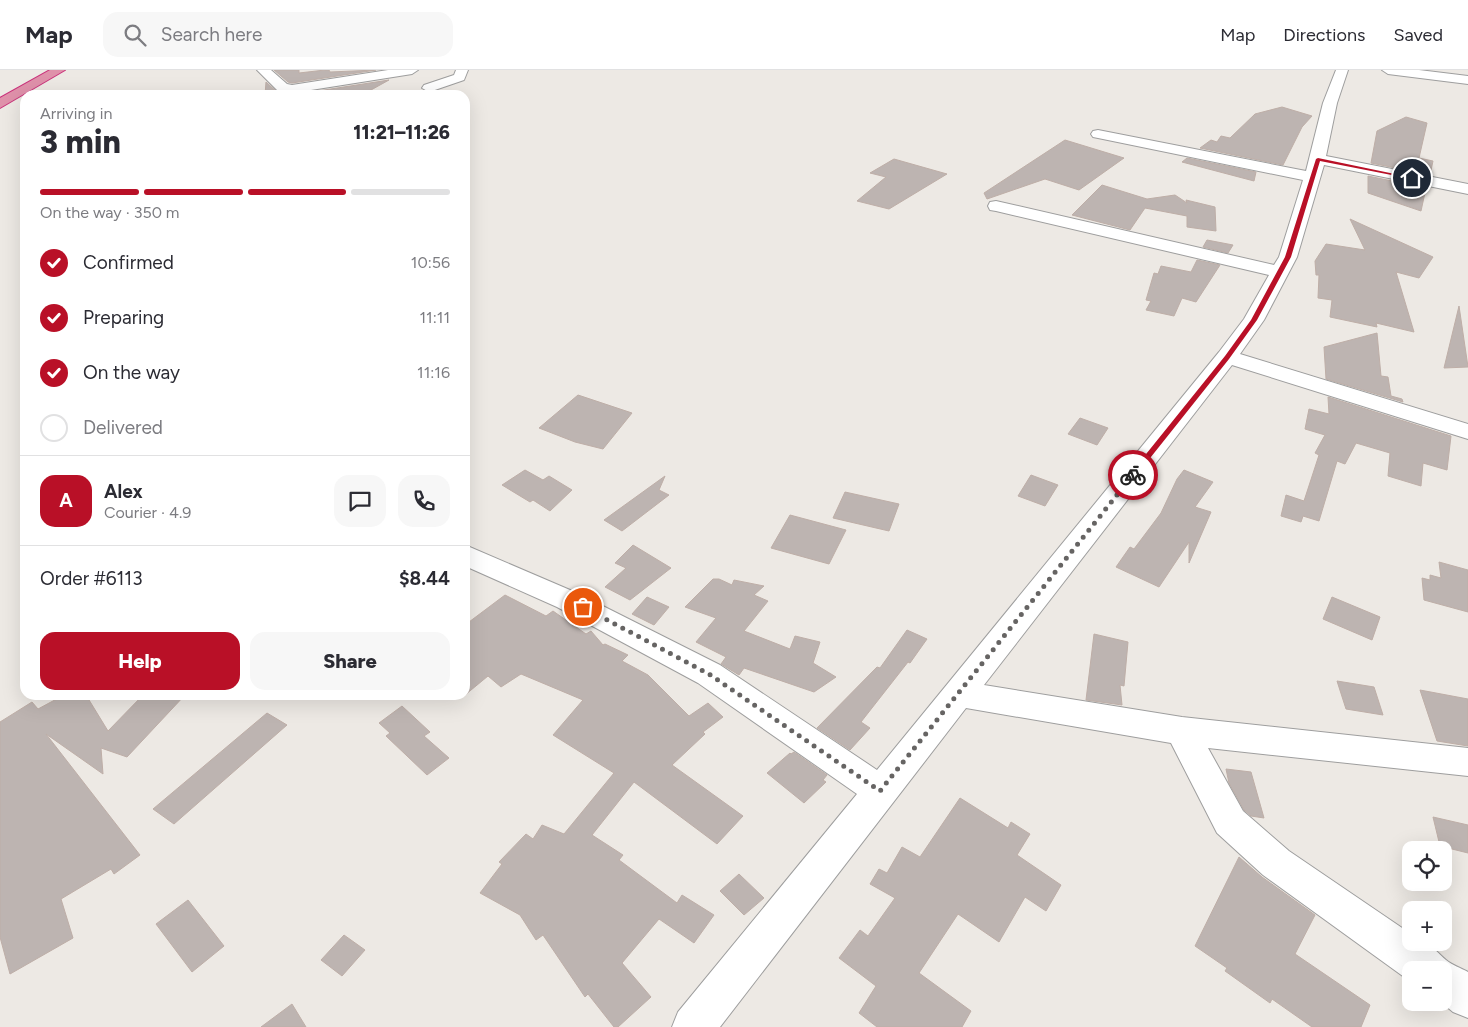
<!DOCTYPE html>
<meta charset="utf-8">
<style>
:root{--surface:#fff;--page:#f7f7f7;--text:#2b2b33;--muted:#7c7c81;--line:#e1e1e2;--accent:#b91027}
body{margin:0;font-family:Figtree,sans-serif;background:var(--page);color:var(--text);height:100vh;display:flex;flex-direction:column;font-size:19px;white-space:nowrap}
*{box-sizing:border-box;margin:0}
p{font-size:16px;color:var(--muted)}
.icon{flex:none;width:28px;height:28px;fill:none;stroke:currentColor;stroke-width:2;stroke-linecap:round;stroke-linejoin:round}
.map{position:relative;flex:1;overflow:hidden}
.panel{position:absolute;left:20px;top:20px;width:450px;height:610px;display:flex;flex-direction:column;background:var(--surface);border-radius:15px;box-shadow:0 5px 20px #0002}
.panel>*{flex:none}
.tools{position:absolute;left:1402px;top:771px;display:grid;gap:10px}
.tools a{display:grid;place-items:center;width:50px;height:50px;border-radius:10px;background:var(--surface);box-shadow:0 5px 20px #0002;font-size:25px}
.pin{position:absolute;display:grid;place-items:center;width:42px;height:42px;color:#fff;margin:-21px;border:2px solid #fff;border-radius:50%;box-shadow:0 1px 5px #0007}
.courier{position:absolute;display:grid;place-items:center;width:50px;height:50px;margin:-25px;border:4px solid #b91027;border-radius:50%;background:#fff;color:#222;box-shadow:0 1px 6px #0007}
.head em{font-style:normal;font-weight:800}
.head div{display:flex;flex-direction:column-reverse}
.head{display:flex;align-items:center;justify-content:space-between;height:85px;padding:0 20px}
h1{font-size:32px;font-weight:800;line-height:38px}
.bar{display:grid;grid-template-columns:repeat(4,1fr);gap:8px 5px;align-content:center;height:60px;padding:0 20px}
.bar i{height:6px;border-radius:4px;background:var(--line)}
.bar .active{background:var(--accent)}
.bar p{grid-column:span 4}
.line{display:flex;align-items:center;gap:12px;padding:0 20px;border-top:1px solid var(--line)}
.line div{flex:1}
.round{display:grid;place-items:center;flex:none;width:52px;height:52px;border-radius:15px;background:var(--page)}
ol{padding:0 20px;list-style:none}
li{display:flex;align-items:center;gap:15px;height:55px}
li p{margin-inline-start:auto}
li .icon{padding:5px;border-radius:50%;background:var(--accent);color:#fff;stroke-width:4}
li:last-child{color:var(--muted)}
li i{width:28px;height:28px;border:2px solid var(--line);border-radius:50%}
.cta{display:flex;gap:10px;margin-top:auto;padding:10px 20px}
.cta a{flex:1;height:58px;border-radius:15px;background:var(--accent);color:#fff;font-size:20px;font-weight:800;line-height:58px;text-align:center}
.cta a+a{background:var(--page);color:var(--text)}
header{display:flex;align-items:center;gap:30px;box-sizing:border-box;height:70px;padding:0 25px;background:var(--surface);border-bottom:1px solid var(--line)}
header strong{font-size:24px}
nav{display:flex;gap:28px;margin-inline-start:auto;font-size:18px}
.search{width:350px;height:45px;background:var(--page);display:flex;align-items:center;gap:12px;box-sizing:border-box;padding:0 18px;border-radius:15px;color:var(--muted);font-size:19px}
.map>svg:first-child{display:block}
.building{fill:#bdb4b1;stroke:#beaea7}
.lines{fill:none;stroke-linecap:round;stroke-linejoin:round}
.minor-casing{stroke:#9e9e9e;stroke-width:2}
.highway-casing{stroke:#ca327b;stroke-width:2}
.minor{fill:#fff;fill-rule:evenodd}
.highway{fill:#df91aa;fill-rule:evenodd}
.route{fill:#b91027}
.done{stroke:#666463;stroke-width:5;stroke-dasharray:0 9}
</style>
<header>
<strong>Map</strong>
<div class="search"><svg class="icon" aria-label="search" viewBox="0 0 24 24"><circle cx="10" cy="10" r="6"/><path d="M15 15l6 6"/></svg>Search here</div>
<nav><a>Map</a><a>Directions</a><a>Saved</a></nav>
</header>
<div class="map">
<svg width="1468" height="957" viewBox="0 0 1468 957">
<rect width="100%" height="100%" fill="#ede9e4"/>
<g class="building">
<polygon points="274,0 299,0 299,3 325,0 329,0 330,2 376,0 292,13 288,12"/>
<polygon points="389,10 362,25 265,25 266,12 277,22 292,25"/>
<polygon points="1282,37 1312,46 1302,57 1283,95 1200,78 1211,70 1217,72 1221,66 1230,68 1255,44"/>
<polygon points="1406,47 1427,53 1419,88 1433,91 1430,105 1371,93 1377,61"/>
<polygon points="1065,70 1124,88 1079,120 1045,109 987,129 984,123"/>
<polygon points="1187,88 1256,102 1254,111 1182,92"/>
<polygon points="894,89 947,104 889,139 857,131 886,107 870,103"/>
<polygon points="1368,106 1426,118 1421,141 1368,123"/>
<polygon points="1102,115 1147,129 1175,125 1187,133 1186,130 1215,137 1216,161 1187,157 1187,146 1145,138 1130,160 1072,145"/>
<polygon points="1350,149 1433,187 1419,208 1396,202 1414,262 1376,253 1377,257 1330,247 1332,230 1318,228 1319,205 1316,205 1315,191 1326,174 1365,180"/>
<polygon points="1207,170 1233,175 1228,183 1203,177"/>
<polygon points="1197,190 1220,195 1196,232 1182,228 1174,246 1146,240 1151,231 1146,230 1154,203 1158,204 1161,196 1191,202"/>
<polygon points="1459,236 1468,297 1444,298"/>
<polygon points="1377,263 1381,306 1388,307 1391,326 1402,329 1403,332 1326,309 1324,277"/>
<polygon points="578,325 632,343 603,379 575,372 539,358"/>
<polygon points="1328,327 1451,366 1447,400 1423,393 1421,416 1388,406 1390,383 1356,373 1345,394 1337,391 1319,451 1303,446 1301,452 1281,446 1286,425 1304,431 1319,385 1315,383 1325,365 1305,359 1309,339 1329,344"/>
<polygon points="1080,348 1108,358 1097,375 1068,364"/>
<polygon points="525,400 543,410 549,406 572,420 550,441 533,430 530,432 502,415"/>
<polygon points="1184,400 1213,412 1195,437 1211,442 1189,493 1189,472 1159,517 1116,497 1130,477 1134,479 1161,443 1177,409"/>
<polygon points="1031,405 1058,415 1045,436 1018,426"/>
<polygon points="665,406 659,420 669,425 622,461 604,450"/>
<polygon points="845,422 899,434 889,461 833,448"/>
<polygon points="790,445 846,460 829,494 771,478"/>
<polygon points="633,475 671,498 630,530 605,517 626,498 615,493"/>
<polygon points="1439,492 1468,500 1468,542 1424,530 1422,508 1430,510 1430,505 1441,508"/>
<polygon points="713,509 719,509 732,515 734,510 764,516 754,525 768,531 744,561 790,579 795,566 820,572 813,593 836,607 814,622 744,598 739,605 721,594 726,587 696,572 716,548 685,537"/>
<polygon points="505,525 546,546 553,541 586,564 591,561 603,575 605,574 628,585 622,591 648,605 689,646 708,633 723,647 703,662 705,664 672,695 743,746 717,774 634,712 592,765 623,785 619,790 677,833 682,825 714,845 694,873 659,849 622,893 651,927 618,957 614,957 588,924 585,927 543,865 536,870 520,845 480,823 502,794 499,792 526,764 533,769 542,755 564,764 614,703 553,665 583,630 521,604 501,617 488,606 465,625 465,555"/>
<polygon points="647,527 669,537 654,555 632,544"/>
<polygon points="1332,527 1380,547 1372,570 1323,549"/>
<polygon points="907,560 927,569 910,593 908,592 861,652 870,658 850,680 817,658 877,597 880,598"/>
<polygon points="1094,564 1128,572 1124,616 1120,615 1122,635 1086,630"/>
<polygon points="1337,611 1374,617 1383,645 1346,639"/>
<polygon points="1420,620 1468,629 1468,676 1437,671"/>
<polygon points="64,625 86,625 108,661 143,625 185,625 127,687 101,678 103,704 46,664 140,785 114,804 111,799 61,829 73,868 10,904 0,867 0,652 32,632 38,639"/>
<polygon points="402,636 430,662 424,666 449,688 427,705 386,666 390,663 379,653"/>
<polygon points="267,643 287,655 174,754 153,739"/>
<polygon points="794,682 827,705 823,710 826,712 804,733 767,703 790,683 791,684"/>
<polygon points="1226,699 1251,702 1264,748 1251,746 1244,740 1229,713"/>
<polygon points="960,728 1008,758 1011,752 1030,764 1017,785 1061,815 1046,841 1025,827 999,872 958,844 919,903 971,941 962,957 877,957 859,943 876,916 839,888 860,860 868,866 895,828 870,814 879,799 887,803 902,777 920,787"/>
<polygon points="1433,747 1468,755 1468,783 1440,776"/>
<polygon points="1239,787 1262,807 1315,845 1295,884 1370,935 1361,957 1312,957 1272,929 1270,933 1225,901 1227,898 1195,876"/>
<polygon points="739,804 764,828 744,845 720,821"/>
<polygon points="188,830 224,876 192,902 156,854"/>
<polygon points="344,865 365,880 342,906 321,890"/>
<polygon points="292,934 306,957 261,957"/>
</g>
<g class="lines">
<g class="minor-casing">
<g id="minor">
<polygon points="257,0 271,0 287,14 292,15 388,0 418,0 412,4 292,23 278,21"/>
<polygon points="456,0 468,0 464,10 429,22 422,18 424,15 454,5"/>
<path d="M 1336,0 L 1348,0 L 1337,33 L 1326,86 L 1468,114 L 1468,124 L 1324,95 L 1297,187 L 1264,250 L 1240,284 L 1468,354 L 1468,369 L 1232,295 L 984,615 L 1182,647 L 1468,678 L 1468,706 L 1208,678 L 1243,741 L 1289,781 L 1411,864 L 1411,872 C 1432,872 1433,879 1446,890 C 1452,895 1461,898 1468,902 L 1468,948 L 1453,942 L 1441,932 L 1444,932 L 1444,900 L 1411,900 L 1411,912 L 1263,805 L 1217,763 L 1171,673 L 966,638 L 720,957 L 672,957 L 678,942 L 857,724 L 698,613 L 557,537 L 465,496 L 465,475 L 577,523 L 720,595 L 877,700 L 1219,282 L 1244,249 L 1269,205 L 996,141 L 990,140 L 988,136 L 990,132 L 996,131 L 1274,195 L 1279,187 L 1303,110 L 1098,68 L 1093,67 L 1091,64 L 1093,61 L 1098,60 L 1306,101 L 1323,33 Z"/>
<polygon points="1382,0 1419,0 1468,6 1468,14 1388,4"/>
</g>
</g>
<g class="highway-casing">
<polygon id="highway" points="50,0 65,0 0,38 0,28"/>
</g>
<use href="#minor" class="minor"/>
<use href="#highway" class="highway"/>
</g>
<polygon class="route" points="1318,88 1414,108 1412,109 1320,91 1291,187 1257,250 1229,289 1135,407 1130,407 1130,404 1225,286 1251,250 1285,187 1316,89"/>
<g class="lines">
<polyline class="done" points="583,537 709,604 880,721 1133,405"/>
</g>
</svg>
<div class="tools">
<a><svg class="icon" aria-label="locate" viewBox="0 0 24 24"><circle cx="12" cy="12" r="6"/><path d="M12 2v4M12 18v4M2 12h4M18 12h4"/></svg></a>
<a>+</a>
<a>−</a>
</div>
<div class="pin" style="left:583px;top:537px;background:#ea580c"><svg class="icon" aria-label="bag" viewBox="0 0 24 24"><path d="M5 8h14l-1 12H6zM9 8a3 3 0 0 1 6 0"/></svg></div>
<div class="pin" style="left:1412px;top:108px;background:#1f2937"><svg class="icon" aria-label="home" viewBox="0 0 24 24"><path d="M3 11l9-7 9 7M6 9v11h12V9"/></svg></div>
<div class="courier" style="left:1133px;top:405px"><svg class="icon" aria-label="bike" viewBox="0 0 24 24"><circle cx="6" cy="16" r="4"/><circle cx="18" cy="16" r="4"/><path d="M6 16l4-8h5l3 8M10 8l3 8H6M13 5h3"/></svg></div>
<section class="panel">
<div class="head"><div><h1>3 min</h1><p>Arriving in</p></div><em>11:21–11:26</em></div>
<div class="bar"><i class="active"></i><i class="active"></i><i class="active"></i><i></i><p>On the way · 350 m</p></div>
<ol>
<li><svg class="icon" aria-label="check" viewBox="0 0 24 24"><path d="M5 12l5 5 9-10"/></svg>Confirmed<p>10:56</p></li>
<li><svg class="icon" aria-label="check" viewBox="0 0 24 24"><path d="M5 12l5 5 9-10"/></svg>Preparing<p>11:11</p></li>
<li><svg class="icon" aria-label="check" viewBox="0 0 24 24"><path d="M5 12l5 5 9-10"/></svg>On the way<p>11:16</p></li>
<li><i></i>Delivered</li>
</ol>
<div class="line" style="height:90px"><b class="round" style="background:var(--accent);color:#fff">A</b><div><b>Alex</b><p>Courier · 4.9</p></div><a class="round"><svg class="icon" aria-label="chat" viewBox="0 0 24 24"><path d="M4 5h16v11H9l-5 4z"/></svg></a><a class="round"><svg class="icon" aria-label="phone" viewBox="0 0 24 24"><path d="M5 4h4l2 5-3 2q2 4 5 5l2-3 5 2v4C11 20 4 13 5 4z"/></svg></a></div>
<div class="line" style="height:65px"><div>Order #6113</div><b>$8.44</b></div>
<div class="cta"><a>Help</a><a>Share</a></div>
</section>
</div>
